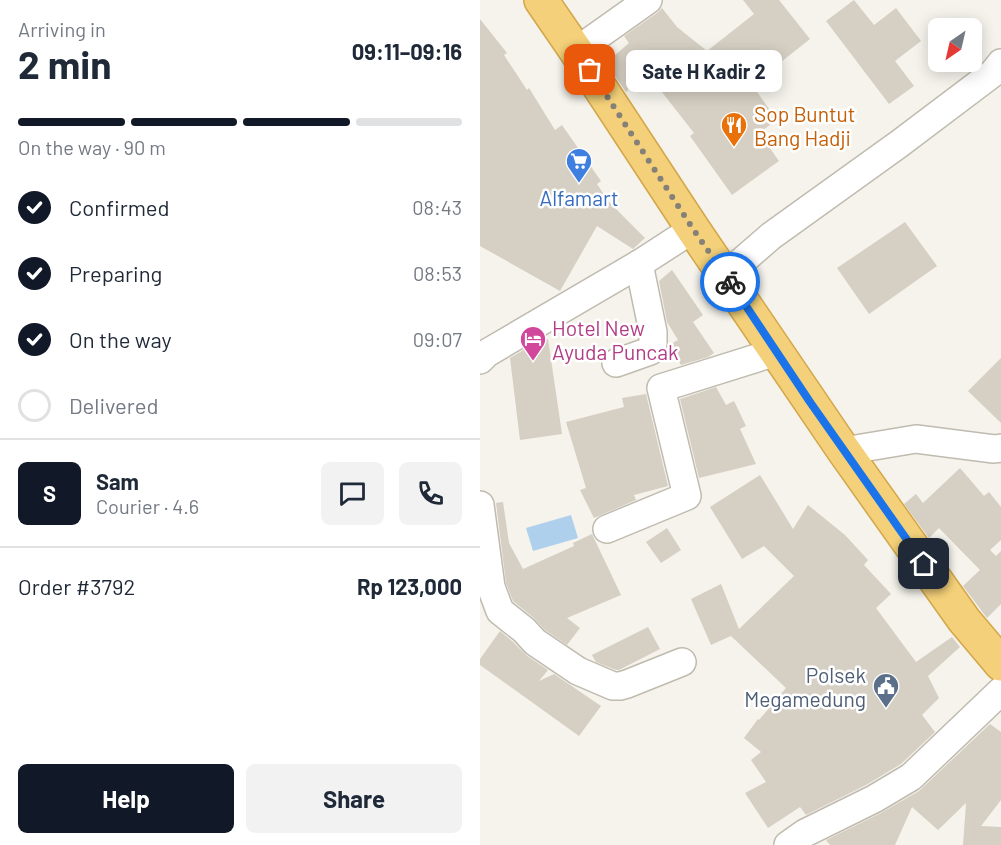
<!DOCTYPE html>
<meta charset="utf-8">
<style>
:root{--surface:#fff;--page:#f2f2f3;--text:#1f2937;--muted:#747a83;--line:#e0e1e3;--accent:#111827}
body{margin:0;font-family:Barlow,sans-serif;background:var(--page);color:var(--text);height:100vh;display:flex;flex-direction:column;font-size:22px;white-space:nowrap}
*{box-sizing:border-box;margin:0}
p{font-size:20px;color:var(--muted)}
.icon{flex:none;width:33px;height:33px;fill:none;stroke:currentColor;stroke-width:2;stroke-linecap:round;stroke-linejoin:round}
.map{position:relative;flex:1;overflow:hidden}
.drawer{display:flex;flex-direction:column;background:var(--surface);width:480px}
.drawer>*{flex:none}
.needle{width:39px;rotate:214deg}
.tools{position:absolute;left:448px;top:18px;display:grid;gap:12px}
.tools a{display:grid;place-items:center;width:54px;height:54px;border-radius:9px;background:var(--surface);box-shadow:0 3px 15px #0003;font-size:30px}
.pin{position:absolute;display:grid;place-items:center;width:51px;height:51px;color:#fff;margin:-26px;border-radius:12px;box-shadow:0 3px 9px #0006}
.courier{position:absolute;display:grid;place-items:center;width:60px;height:60px;margin:-30px;border:4px solid #1a73e8;border-radius:50%;background:#fff;color:#222;box-shadow:0 2px 8px #0007}
.bubble{position:absolute;height:42px;border-radius:9px;background:var(--surface);box-shadow:0 3px 15px #0003;font-size:20px;font-weight:700;line-height:42px;text-align:center}
.overview em{font-style:normal;font-weight:700}
.overview div{display:flex;flex-direction:column-reverse}
.overview{display:flex;align-items:center;justify-content:space-between;height:102px;padding:0 18px}
h1{font-size:39px;font-weight:700;line-height:45px}
.bar{display:grid;grid-template-columns:repeat(4,1fr);gap:9px 6px;align-content:center;height:72px;padding:0 18px}
.bar i{height:8px;border-radius:4px;background:var(--line)}
.bar .selected{background:var(--accent)}
.bar p{grid-column:span 4}
.line{display:flex;align-items:center;gap:15px;padding:0 18px;border-top:2px solid var(--line)}
.line div{flex:1}
.round{display:grid;place-items:center;flex:none;width:63px;height:63px;border-radius:9px;background:var(--page)}
ol{padding:0 18px;list-style:none}
li{display:flex;align-items:center;gap:18px;height:66px}
li p{margin-inline-start:auto}
li .icon{padding:6px;border-radius:50%;background:var(--accent);color:#fff;stroke-width:4}
li:last-child{color:var(--muted)}
li i{width:33px;height:33px;border:3px solid var(--line);border-radius:50%}
.action{display:flex;gap:12px;margin-top:auto;padding:12px 18px}
.action a{flex:1;height:69px;border-radius:9px;background:var(--accent);color:#fff;font-size:24px;font-weight:700;line-height:69px;text-align:center}
.action a+a{background:var(--page);color:var(--text)}
main{display:flex;flex:1;min-height:0}
.map>svg:first-child{display:block}
.water{fill:#aed0ec}
.building{fill:#d6cfc3}
.lines{fill:none;stroke-linecap:round;stroke-linejoin:round}
.minor-casing{stroke:#c0bbaf;stroke-width:30}
.highway-casing{stroke:#d3a649;stroke-width:36}
.minor{stroke:#fff;stroke-width:27}
.highway{stroke:#f3d079;stroke-width:33}
.done{stroke:#858178;stroke-width:6;stroke-dasharray:0 10.8}
.route{stroke:#1a73e8;stroke-width:8}
.labels{text-anchor:middle;dominant-baseline:central;stroke-width:5;stroke-linejoin:round;paint-order:stroke}
.food-label{font-size:21px;fill:#c56008;stroke:#fff;text-anchor:start}
.shop-label{font-size:21px;fill:#366cbe;stroke:#fff}
.hotel-label{font-size:21px;fill:#b23c85;stroke:#fff;text-anchor:start}
.service-label{font-size:21px;fill:#4e5e75;stroke:#fff;text-anchor:end}
</style>
<main>
<section class="drawer">
<div class="overview"><div><h1>2 min</h1><p>Arriving in</p></div><em>09:11–09:16</em></div>
<div class="bar"><i class="selected"></i><i class="selected"></i><i class="selected"></i><i></i><p>On the way · 90 m</p></div>
<ol>
<li><svg class="icon" aria-label="check" viewBox="0 0 24 24"><path d="M5 12l5 5 9-10"/></svg>Confirmed<p>08:43</p></li>
<li><svg class="icon" aria-label="check" viewBox="0 0 24 24"><path d="M5 12l5 5 9-10"/></svg>Preparing<p>08:53</p></li>
<li><svg class="icon" aria-label="check" viewBox="0 0 24 24"><path d="M5 12l5 5 9-10"/></svg>On the way<p>09:07</p></li>
<li><i></i>Delivered</li>
</ol>
<div class="line" style="height:108px"><b class="round" style="background:var(--accent);color:#fff">S</b><div><b>Sam</b><p>Courier · 4.6</p></div><a class="round"><svg class="icon" aria-label="chat" viewBox="0 0 24 24"><path d="M4 5h16v11H9l-5 4z"/></svg></a><a class="round"><svg class="icon" aria-label="phone" viewBox="0 0 24 24"><path d="M5 4h4l2 5-3 2q2 4 5 5l2-3 5 2v4C11 20 4 13 5 4z"/></svg></a></div>
<div class="line" style="height:78px"><div>Order #3792</div><b>Rp 123,000</b></div>
<div class="action"><a>Help</a><a>Share</a></div>
</section>
<div class="map">
<svg width="521" height="845" viewBox="0 0 521 845">
<rect width="100%" height="100%" fill="#f5f3ec"/>
<polygon class="water" points="91,515 98,538 53,551 46,528"/>
<g class="building">
<polygon points="263,0 299,0 330,39 272,85 297,120 279,133 299,161 252,195 210,136 214,133 167,73 146,92 126,63 149,43 144,36 177,13 182,8 197,27 227,51 274,14"/>
<polygon points="374,0 394,25 416,8 441,41 415,61 434,86 409,104 346,21"/>
<polygon points="0,19 27,53 24,55 47,90 49,88 75,130 82,125 121,181 117,184 129,202 165,238 153,249 117,226 80,291 0,246"/>
<polygon points="425,222 457,266 389,314 357,268"/>
<polygon points="192,270 223,315 213,322 234,353 228,357 201,365 189,345 198,340 187,322 179,281"/>
<polygon points="68,339 82,434 40,440 30,358 59,341"/>
<polygon points="521,358 521,423 488,391"/>
<polygon points="236,387 246,405 254,401 266,426 260,429 276,464 219,478 200,399"/>
<polygon points="166,394 188,486 154,495 156,500 114,518 100,490 106,488 86,422 144,407 142,398"/>
<polygon points="480,468 504,496 509,492 521,507 521,540 510,550 516,556 521,551 521,604 507,618 483,586 500,570 459,528 449,538 424,504 436,494 443,503"/>
<polygon points="280,475 313,529 328,505 365,535 388,560 384,565 411,594 396,608 436,662 472,637 480,647 448,676 459,698 442,715 455,732 421,764 386,785 326,815 320,807 288,828 265,793 286,782 271,760 281,752 264,738 278,719 279,720 306,688 251,636 253,635 231,645 211,599 241,584 259,629 314,576 284,546 262,559 230,507"/>
<polygon points="23,502 29,543 43,569 94,546 93,543 112,534 141,595 87,618 100,628 87,645 65,630 54,618 33,601 26,583 16,503"/>
<polygon points="187,528 201,550 181,563 166,542"/>
<polygon points="168,627 180,649 139,670 136,670 116,662 112,655"/>
<polygon points="20,631 33,642 46,655 68,670 59,681 74,674 121,706 99,736 0,665 0,659"/>
<polygon points="510,724 521,732 521,800 501,826 521,827 521,845 483,845 486,803 458,830 432,807 415,845 350,845 346,840 401,813 439,791"/>
</g>
<g class="lines">
<g class="minor-casing">
<g id="minor">
<polyline points="96,51 168,0"/>
<polyline points="246,275 291,236 419,144 513,73 521,63"/>
<polyline points="0,360 7,353 159,264 213,229"/>
<polyline points="136,363 170,351 173,343 173,332 159,264"/>
<polyline points="364,451 436,439 514,449 521,448"/>
<polyline points="0,505 11,587 20,611 44,630 55,642 98,671 133,686 140,686 147,684 202,662"/>
<polyline points="127,529 207,496 181,388 296,352"/>
<polyline points="308,845 325,833 394,799 431,777 521,691"/>
</g>
</g>
<g class="highway-casing">
<polyline id="highway" points="61,0 96,51 213,229 364,451 484,620 521,664"/>
</g>
<use href="#minor" class="minor"/>
<use href="#highway" class="highway"/>
</g>
<g class="lines">
<polyline class="done" points="110,70 213,229 250,282"/>
<polyline class="route" points="250,282 330,402 444,564"/>
</g>
<defs>
<g id="restaurant-pin" transform="scale(1.35)"><path d="M0 17L-7.5 6A9.5 9.5 0 1 1 7.5 6Z" fill="#e8710a" stroke="#fff"/><path d="M-5-6h1v4h1v-4h1v4h1v-4h1v5L-1.5 .5V6h-2V.5L-5-1ZM5-6V6H3V1.5H1.5Q1.5-4 5-6Z" fill="#fff"/></g>
<g id="supermarket-pin" transform="scale(1.35)"><path d="M0 17L-7.5 6A9.5 9.5 0 1 1 7.5 6Z" fill="#3f7fe0" stroke="#fff"/><path d="M-6-5.5h2.5l.6 2H6L4.5 2H-2.5L-4.4-4H-6ZM-1.5 3.2a1.3 1.3 0 1 0 .1 0ZM3 3.2a1.3 1.3 0 1 0 .1 0Z" fill="#fff"/></g>
<g id="hotel-pin" transform="scale(1.35)"><path d="M0 17L-7.5 6A9.5 9.5 0 1 1 7.5 6Z" fill="#d1479c" stroke="#fff"/><path d="M-6-4.5h1.5V1H6V5H4.5V3h-9V5H-6ZM-4 0a1.8 1.8 0 1 1 3.6 0ZM.5 0V-2.5h3Q6-2.5 6 0Z" fill="#fff"/></g>
<g id="civic-pin" transform="scale(1.35)"><path d="M0 17L-7.5 6A9.5 9.5 0 1 1 7.5 6Z" fill="#5c6f8a" stroke="#fff"/><path d="M-.6-6.5H3V-4.5H.6V-3L4-1V1h2V6H-6V1h2V-1L-.6-3ZM-1.2 2.5V6h2.4V2.5Z" fill="#fff"/></g>
</defs>
<g fill-rule="evenodd">
<use href="#restaurant-pin" x="254" y="125"/>
<use href="#supermarket-pin" x="99" y="161"/>
<use href="#hotel-pin" x="53" y="339"/>
<use href="#civic-pin" x="406" y="686"/>
</g>
<g class="labels">
<g class="food-label">
<text x="274" y="113">Sop Buntut<tspan x="274" dy="24">Bang Hadji</tspan></text>
</g>
<g class="shop-label">
<text x="99" y="197">Alfamart</text>
</g>
<g class="hotel-label">
<text x="72" y="327">Hotel New<tspan x="72" dy="24">Ayuda Puncak</tspan></text>
</g>
<g class="service-label">
<text x="386" y="674">Polsek<tspan x="386" dy="24">Megamedung</tspan></text>
</g>
</g>
</svg>
<div class="tools">
<a><svg class="needle" viewBox="-14 -14 28 28"><path d="M0-13l5 13h-10z" fill="#e53935"/><path d="M0 13l5-13h-10z" fill="#747a83"/></svg></a>
</div>
<div class="pin" style="left:110px;top:70px;background:#ea580c"><svg class="icon" aria-label="bag" viewBox="0 0 24 24"><path d="M5 8h14l-1 12H6zM9 8a3 3 0 0 1 6 0"/></svg></div>
<div class="pin" style="left:444px;top:564px;background:#1f2937"><svg class="icon" aria-label="home" viewBox="0 0 24 24"><path d="M3 11l9-7 9 7M6 9v11h12V9"/></svg></div>
<div class="courier" style="left:250px;top:282px"><svg class="icon" aria-label="bike" viewBox="0 0 24 24"><circle cx="6" cy="16" r="4"/><circle cx="18" cy="16" r="4"/><path d="M6 16l4-8h5l3 8M10 8l3 8H6M13 5h3"/></svg></div>
<div class="bubble" style="left:146px;top:50px;width:156px">Sate H Kadir 2</div>
</div>
</main>
